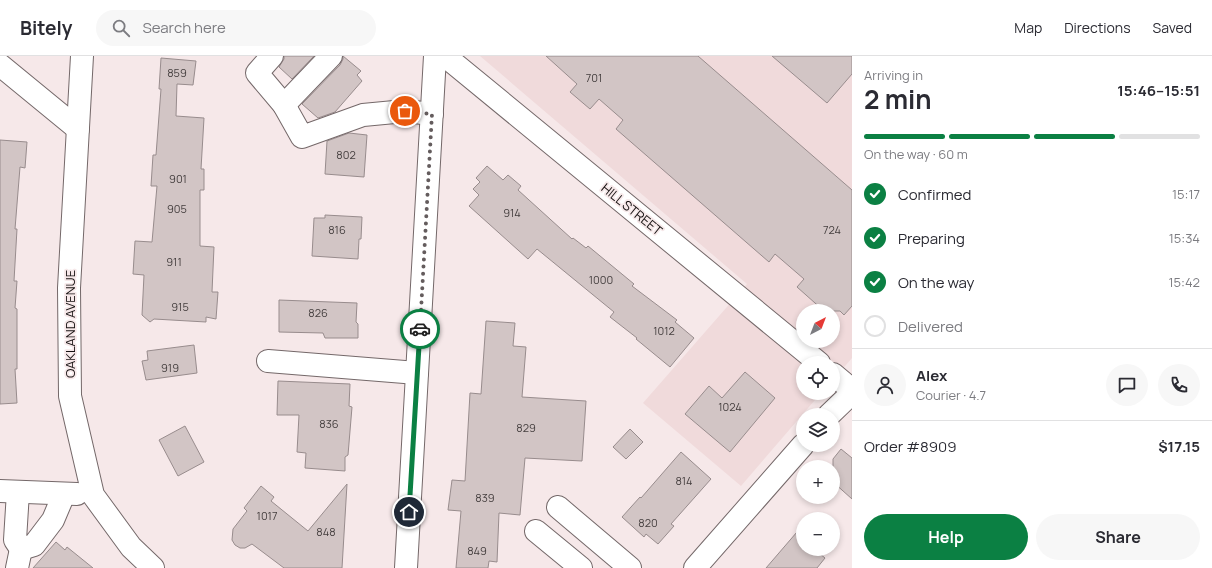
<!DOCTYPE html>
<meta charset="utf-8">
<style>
:root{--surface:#fff;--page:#f7f7f7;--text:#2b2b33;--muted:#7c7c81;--line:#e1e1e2;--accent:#0b8043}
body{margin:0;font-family:Manrope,sans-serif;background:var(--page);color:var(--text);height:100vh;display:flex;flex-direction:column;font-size:15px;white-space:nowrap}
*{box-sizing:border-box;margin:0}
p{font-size:13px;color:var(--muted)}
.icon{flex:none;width:22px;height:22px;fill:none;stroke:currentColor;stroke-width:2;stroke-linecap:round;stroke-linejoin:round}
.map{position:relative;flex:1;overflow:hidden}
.drawer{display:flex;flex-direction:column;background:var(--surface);width:360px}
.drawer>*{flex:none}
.needle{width:26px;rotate:42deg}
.controls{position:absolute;left:796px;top:248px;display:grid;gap:8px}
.controls a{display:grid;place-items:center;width:44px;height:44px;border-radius:50%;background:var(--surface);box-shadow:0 2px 6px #0003;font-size:20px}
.pin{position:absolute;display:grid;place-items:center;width:34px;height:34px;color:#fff;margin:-17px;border:2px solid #fff;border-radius:50%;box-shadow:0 1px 4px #0007}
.courier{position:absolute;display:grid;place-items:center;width:40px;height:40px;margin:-20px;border:3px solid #0b8043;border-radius:50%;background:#fff;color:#222;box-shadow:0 1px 5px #0007}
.headline em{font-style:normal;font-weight:700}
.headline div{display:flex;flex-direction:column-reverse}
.headline{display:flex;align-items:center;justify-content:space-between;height:68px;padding:0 12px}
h1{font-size:26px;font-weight:700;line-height:30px}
.bar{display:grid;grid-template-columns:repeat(4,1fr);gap:6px 4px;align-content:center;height:48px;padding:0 12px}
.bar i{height:5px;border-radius:3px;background:var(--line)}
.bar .selected{background:var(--accent)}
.bar p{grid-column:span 4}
.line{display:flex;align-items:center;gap:10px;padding:0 12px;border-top:1px solid var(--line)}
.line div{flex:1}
.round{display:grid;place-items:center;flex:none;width:42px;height:42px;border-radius:21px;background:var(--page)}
ol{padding:0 12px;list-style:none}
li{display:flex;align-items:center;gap:12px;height:44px}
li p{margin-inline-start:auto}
li .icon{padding:4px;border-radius:50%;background:var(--accent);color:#fff;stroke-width:4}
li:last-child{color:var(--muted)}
li i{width:22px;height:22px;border:2px solid var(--line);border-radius:50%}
.action{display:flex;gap:8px;margin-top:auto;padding:8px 12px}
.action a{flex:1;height:46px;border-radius:24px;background:var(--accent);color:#fff;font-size:16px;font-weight:700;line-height:46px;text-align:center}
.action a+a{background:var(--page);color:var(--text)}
header{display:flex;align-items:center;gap:24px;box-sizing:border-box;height:56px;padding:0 20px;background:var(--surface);border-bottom:1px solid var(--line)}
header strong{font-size:19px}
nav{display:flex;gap:22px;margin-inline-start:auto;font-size:14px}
.search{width:280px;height:36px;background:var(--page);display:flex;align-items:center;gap:10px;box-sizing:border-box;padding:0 14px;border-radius:22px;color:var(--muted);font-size:15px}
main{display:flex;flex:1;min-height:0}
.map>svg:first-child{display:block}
.built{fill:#f0dadb;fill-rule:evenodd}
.building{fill:#d2c5c5;stroke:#988c8d}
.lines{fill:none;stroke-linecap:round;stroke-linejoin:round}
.minor-casing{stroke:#746869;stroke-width:24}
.minor{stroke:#fff;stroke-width:22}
.done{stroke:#645c5d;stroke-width:4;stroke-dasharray:0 7.2}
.route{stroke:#0b8043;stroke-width:5}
.labels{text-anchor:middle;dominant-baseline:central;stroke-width:3.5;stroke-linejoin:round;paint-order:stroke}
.number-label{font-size:11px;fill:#443e3e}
.street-label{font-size:13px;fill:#151111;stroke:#f6e8e9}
</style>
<header>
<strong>Bitely</strong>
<div class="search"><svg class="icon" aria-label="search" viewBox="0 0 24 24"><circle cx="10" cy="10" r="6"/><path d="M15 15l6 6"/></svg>Search here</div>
<nav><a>Map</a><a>Directions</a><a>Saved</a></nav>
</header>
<main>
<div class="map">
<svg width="852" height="512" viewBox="0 0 852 512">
<rect width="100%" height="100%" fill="#f6e8e9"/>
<path class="built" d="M 480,0 L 852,0 L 852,302 L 833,324 L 833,307 L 803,307 L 803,337 L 821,337 L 741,430 L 643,347 L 747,228 ZM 803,255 L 833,255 L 833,285 L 803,285 Z"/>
<g class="building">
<polygon points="284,0 314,0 292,23 279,11 284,3"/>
<polygon points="343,0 361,15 357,19 362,25 335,56 318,62 302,48 340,9 343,3"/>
<polygon points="546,0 698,0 852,134 852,250 844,259 840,255 824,255 797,231 804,223 775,198 769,206 616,73 623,64 599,43 590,53 570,36 577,28"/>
<polygon points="772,0 852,0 852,18 827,47"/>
<polygon points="161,2 196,5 193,29 177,28 176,60 204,62 201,113 204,113 204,134 200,134 200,190 214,191 212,236 218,236 216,263 206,261 206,266 154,263 150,266 142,259 144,219 133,218 135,185 152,186 157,130 151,130 153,99 156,99 161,33 159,33"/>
<polygon points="349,77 367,79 364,121 325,118 327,85"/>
<polygon points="0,84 27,86 25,112 20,111 15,173 17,173 14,225 17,225 15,252 17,253 17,313 15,313 17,347 0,348"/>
<polygon points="487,110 503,124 508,119 521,130 518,134 572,183 573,182 586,192 588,190 634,228 632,230 677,264 675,266 694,282 670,311 636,283 637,282 610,261 614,256 537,193 528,203 469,150 479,139 473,133 480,126 476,122"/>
<polygon points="325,159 362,161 361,183 359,183 358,203 312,200 314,162 325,162"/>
<polygon points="279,244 357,247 356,266 358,268 358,282 325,282 323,277 279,276"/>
<polygon points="486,265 515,267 513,290 526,291 522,341 586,345 582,405 525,402 520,459 499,457 497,506 489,505 488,512 456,512 461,455 448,454 452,424 465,425 470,337 481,338"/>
<polygon points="194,289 197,317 146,324 142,305 148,304 147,295"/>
<polygon points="745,316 775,342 730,396 685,358 709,330 722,342"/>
<polygon points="278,325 350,328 349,350 352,351 348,399 345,401 345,415 305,412 306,397 297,396 299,359 277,359"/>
<polygon points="185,370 204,406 178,420 159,384"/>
<polygon points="630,373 643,386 626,403 613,391"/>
<polygon points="841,393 852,402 852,443 833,426 833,403"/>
<polygon points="681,396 711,423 671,468 674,470 658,488 646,478 644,481 622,461 640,441 641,442"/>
<polygon points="347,428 342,512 284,512 252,488 245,492 240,492 235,489 232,484 233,473 247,455 244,452 261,430 274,441 271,445 308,475"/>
<polygon points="803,469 803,493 814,493 825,502 817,512 766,512"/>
<polygon points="56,486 65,494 67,491 93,512 33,512"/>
</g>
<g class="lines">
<g class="minor-casing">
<g id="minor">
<polyline points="82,0 69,232 70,340 93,439 131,491 153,512"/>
<polyline points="272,0 257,17 284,49 302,81 363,59 405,55 432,58"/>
<polyline points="445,0 819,307"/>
<polyline points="0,9 78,73"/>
<polyline points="284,49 331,0"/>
<polyline points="268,305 417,317"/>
<polyline points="833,318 852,334"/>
<polyline points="829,359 852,337"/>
<polyline points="0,435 77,438"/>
<polyline points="18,436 15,484 21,493 34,489 53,464 64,438"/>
<polyline points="558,451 630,512"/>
<polyline points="536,475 581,512"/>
<polyline points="17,512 21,493"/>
<polyline points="406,512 435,0"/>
<polyline points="695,512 803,389"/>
</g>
</g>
<use href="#minor" class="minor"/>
</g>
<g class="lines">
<polyline class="done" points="405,55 432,58 420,273"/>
<polyline class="route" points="409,456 420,273"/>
</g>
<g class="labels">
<g class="number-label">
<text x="177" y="16">859</text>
<text x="594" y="21">701</text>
<text x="346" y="98">802</text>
<text x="178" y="122">901</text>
<text x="177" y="152">905</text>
<text x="512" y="156">914</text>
<text x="337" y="173">816</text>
<text x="832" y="173">724</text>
<text x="174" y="205">911</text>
<text x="601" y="223">1000</text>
<text x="180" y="250">915</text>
<text x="318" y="256">826</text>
<text x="664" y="274">1012</text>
<text x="170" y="311">919</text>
<text x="730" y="350">1024</text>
<text x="329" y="367">836</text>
<text x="526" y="371">829</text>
<text x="684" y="424">814</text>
<text x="485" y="441">839</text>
<text x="267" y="459">1017</text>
<text x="648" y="466">820</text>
<text x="326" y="475">848</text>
<text x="477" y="494">849</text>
</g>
<g class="street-label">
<text transform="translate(632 153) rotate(39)">HILL STREET</text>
<text transform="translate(70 268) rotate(-90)">OAKLAND AVENUE</text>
</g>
</g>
</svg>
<div class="controls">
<a><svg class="needle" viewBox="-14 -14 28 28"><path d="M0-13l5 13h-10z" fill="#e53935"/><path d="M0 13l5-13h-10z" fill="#7c7c81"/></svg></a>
<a><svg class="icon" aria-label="locate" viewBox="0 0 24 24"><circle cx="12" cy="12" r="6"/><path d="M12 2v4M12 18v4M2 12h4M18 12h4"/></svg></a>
<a><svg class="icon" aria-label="layers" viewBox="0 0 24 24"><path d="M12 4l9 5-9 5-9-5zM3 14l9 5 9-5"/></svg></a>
<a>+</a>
<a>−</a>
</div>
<div class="pin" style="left:405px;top:55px;background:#ea580c"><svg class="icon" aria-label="bag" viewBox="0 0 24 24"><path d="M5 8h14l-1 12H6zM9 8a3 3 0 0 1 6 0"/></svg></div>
<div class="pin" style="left:409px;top:456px;background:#1f2937"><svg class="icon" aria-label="home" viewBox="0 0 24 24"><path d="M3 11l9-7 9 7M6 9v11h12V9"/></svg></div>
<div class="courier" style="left:420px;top:273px"><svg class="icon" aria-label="car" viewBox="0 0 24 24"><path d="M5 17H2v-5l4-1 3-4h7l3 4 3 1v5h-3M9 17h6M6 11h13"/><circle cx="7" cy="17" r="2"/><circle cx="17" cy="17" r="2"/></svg></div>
</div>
<section class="drawer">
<div class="headline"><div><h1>2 min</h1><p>Arriving in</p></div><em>15:46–15:51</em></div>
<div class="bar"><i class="selected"></i><i class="selected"></i><i class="selected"></i><i></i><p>On the way · 60 m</p></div>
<ol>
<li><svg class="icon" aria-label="check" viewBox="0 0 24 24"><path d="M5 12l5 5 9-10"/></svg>Confirmed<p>15:17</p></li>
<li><svg class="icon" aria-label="check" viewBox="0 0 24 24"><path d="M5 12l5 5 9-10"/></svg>Preparing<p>15:34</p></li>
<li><svg class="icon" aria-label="check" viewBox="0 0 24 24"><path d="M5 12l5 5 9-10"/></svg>On the way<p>15:42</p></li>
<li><i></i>Delivered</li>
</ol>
<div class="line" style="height:72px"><a class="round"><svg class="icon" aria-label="person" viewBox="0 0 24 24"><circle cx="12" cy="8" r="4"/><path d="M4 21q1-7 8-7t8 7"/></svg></a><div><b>Alex</b><p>Courier · 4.7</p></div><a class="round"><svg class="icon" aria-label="chat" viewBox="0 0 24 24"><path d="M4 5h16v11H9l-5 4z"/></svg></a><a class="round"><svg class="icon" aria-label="phone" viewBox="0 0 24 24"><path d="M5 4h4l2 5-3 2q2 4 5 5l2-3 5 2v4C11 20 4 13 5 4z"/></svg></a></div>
<div class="line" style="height:52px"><div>Order #8909</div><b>$17.15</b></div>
<div class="action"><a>Help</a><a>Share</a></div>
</section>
</main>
